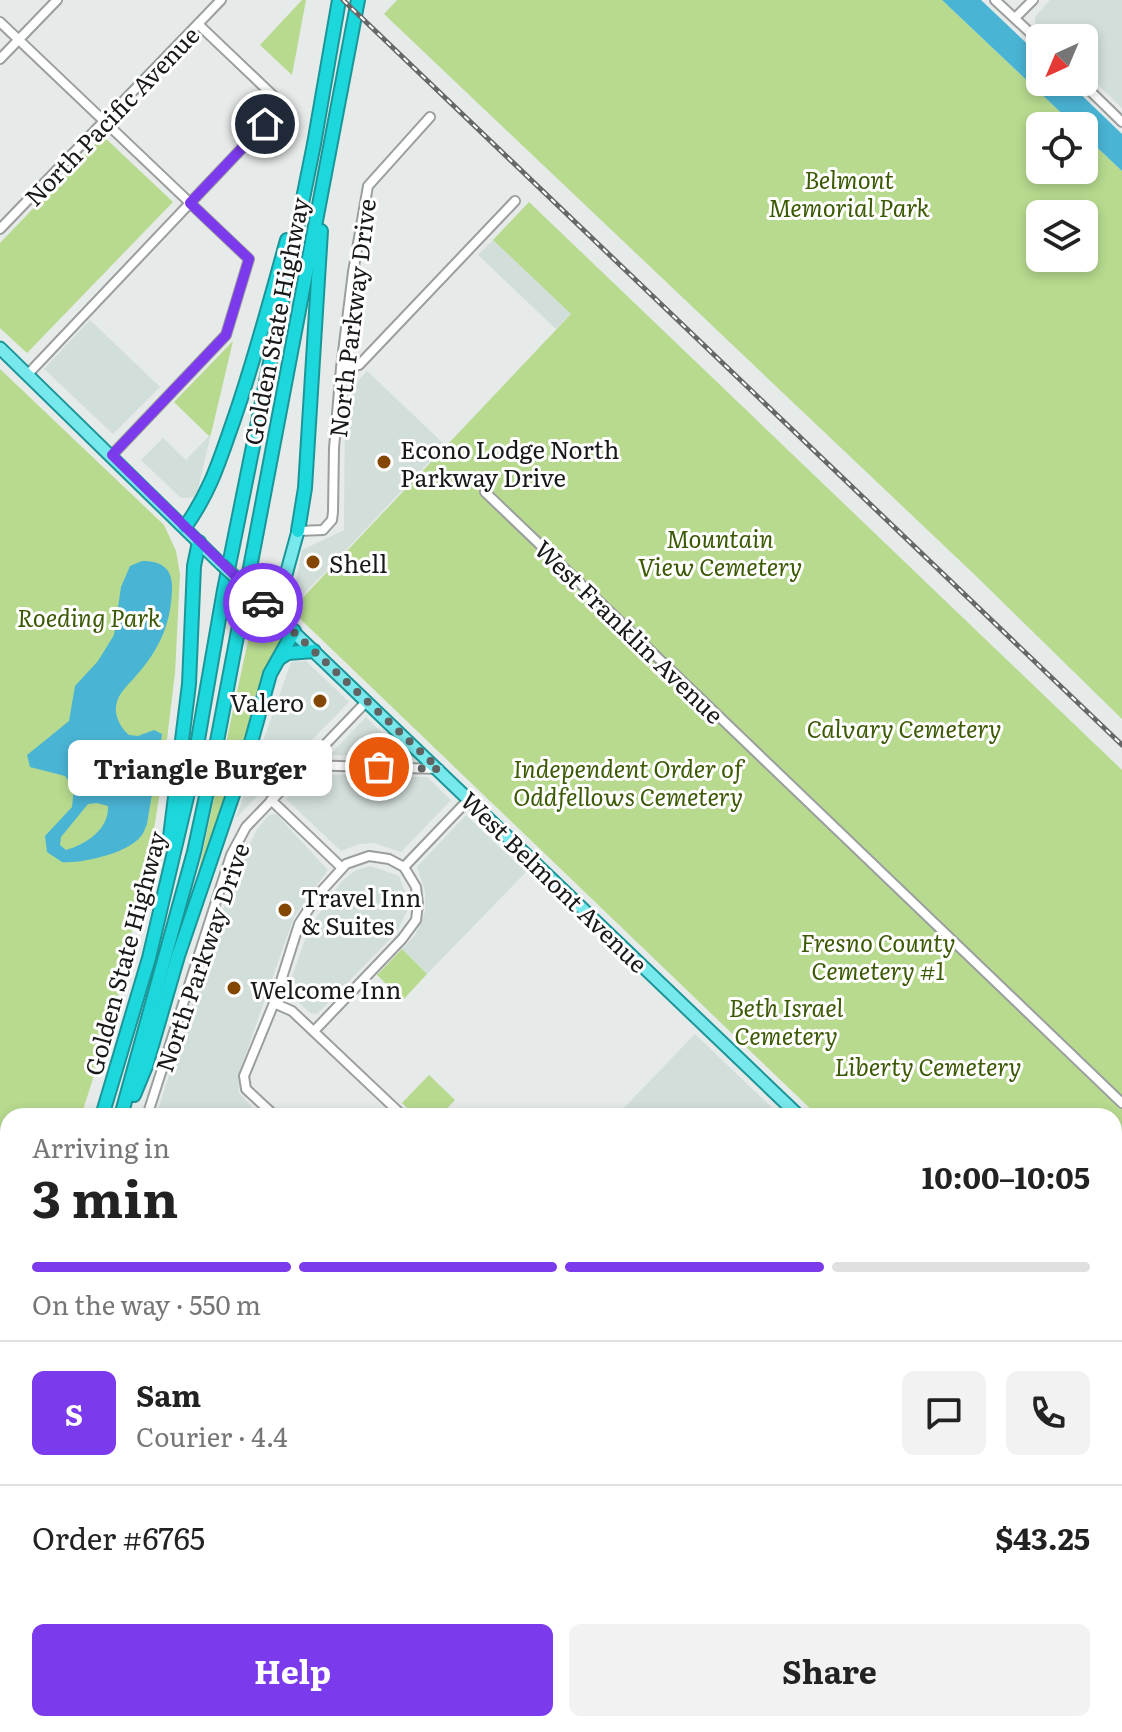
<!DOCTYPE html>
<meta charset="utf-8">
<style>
:root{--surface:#fff;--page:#f2f2f2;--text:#222;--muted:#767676;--line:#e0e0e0;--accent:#7c3aed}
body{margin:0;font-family:Literata,serif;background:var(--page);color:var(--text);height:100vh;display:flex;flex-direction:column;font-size:30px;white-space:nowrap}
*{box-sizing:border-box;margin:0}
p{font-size:26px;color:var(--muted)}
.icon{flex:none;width:44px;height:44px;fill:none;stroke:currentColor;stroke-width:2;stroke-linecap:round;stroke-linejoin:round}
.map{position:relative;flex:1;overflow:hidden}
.panel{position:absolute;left:0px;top:1108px;width:1122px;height:624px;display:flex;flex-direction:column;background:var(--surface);border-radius:24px 24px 0 0;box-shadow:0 4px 12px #0003}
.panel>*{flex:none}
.needle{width:52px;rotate:224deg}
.controls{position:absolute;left:1026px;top:24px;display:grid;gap:16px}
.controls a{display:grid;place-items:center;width:72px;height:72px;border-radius:12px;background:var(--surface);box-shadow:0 4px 12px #0003;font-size:40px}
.pin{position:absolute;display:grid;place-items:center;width:68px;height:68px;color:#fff;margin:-34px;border:4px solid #fff;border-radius:50%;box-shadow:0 2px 8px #0007}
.courier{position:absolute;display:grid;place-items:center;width:80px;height:80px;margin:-40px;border:6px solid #7c3aed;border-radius:50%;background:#fff;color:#222;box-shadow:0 2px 10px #0007}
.bubble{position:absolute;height:56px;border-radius:12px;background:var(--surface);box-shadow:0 4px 12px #0003;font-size:26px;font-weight:700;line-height:56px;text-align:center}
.summary em{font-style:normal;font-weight:700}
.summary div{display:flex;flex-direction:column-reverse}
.summary{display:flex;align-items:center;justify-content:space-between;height:136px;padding:0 32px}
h1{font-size:52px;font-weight:700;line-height:60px}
.bar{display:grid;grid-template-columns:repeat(4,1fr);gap:12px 8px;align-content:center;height:96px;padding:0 32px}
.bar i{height:10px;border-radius:6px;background:var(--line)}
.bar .selected{background:var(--accent)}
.bar p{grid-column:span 4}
.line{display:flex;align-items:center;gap:20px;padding:0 32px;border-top:2px solid var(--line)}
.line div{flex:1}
.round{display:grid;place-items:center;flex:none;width:84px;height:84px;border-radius:12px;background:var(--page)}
.cta{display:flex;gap:16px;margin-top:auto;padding:16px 32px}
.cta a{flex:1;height:92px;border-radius:12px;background:var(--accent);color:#fff;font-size:32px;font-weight:700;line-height:92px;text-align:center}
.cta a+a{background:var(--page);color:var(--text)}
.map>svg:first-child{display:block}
.built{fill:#d2deda}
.green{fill:#b7da8f;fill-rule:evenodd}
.water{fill:#4ab4d5;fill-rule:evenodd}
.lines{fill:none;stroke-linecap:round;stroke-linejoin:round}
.minor-casing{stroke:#9a9e9d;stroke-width:12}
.major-casing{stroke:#1b9698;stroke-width:15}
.highway-casing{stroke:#1b9698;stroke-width:16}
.minor{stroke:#fff;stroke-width:8}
.major{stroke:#77e8eb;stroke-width:11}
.highway{stroke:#1cd8dd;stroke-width:12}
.rail-casing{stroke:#656867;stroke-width:5}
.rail{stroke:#fff;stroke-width:2;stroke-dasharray:6;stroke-linecap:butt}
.major-bridge-casing{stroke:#1b9698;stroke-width:15;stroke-linecap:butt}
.major-bridge{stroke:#77e8eb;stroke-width:11}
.done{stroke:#606362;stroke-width:8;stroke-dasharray:0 14.4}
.route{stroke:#7c3aed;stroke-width:10}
.poi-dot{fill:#834703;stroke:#fff;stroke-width:3}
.labels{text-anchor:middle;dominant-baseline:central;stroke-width:6;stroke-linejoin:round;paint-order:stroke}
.street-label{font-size:24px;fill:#181a19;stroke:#fff}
.park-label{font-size:24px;font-style:italic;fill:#3c5904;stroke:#fff}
.poi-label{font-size:24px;fill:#181a19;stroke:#fff;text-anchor:start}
</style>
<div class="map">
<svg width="1122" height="1732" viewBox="0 0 1122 1732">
<rect width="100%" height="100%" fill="#e6eae9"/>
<g class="built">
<polygon points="1050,0 1122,0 1122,108 1084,71 1084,38 1050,38 1035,23 1035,17"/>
<polygon points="493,240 571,314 556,329 478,255"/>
<polygon points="90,320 160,387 113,434 44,369"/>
<polygon points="367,371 445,445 291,608 302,550 344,530 345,395"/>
<polygon points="211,434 196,497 181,498 141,460 163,438 186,460"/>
<polygon points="306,661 349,702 236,818 291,662"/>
<polygon points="366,717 406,757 330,755"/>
<polygon points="310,774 427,777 451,800 401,852 374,843 360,844 341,851 286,799"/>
<polygon points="276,814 328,870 294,917 238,1076 239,1093 261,1116 156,1116 220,917 241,862 257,829 269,815"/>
<polygon points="466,815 526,872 427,974 402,949 415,935 425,912 425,891 417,867"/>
<polygon points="371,866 399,876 410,905 396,933 317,1014 310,1013 290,994 288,988 309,928 342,881 356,870"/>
<polygon points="695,1034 747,1084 781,1116 616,1116"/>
<polygon points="0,1678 8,1684 8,1724 58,1724 65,1732 0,1732"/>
</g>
<g class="green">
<polygon points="302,0 306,0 292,75 260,45"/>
<path d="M 397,0 L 942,0 L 1075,126 L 1040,126 L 1040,170 L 1084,170 L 1084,135 L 1122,171 L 1122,719 L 977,577 L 384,14 ZM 1040,214 L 1084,214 L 1084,258 L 1040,258 Z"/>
<polygon points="103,136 173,202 27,353 0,328 0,243"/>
<polygon points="529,202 1122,770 1122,1253 1114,1262 1114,1116 818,1116 291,610 571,314 493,240"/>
<polygon points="233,341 211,434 209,436 174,402"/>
<polygon points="0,369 164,525 176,551 180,574 175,673 163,772 154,829 115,1010 81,1116 8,1116 8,1292 0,1311"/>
<polygon points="254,613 286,639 204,882 197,878"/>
<polygon points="402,949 427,974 403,1000 377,975"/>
<polygon points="429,1075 455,1100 440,1116 415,1116 402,1103"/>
<polygon points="1122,1282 1122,1405 1114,1397 1114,1290"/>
</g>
<g class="water">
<polygon points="942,0 981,0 1040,56 1040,82 1068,82 1122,134 1122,171 1084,135 1084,126 1075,126"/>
<path d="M 142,561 C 161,561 173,568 172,589 C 171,625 159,650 135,677 C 129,684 119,693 117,702 C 113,714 120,727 129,735 L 138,736 L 154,730 L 162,734 L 147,824 C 145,828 144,833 141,836 C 129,853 81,864 62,862 L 47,852 L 45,836 L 72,807 L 74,788 L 65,776 L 30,767 L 27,755 L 69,721 L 75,686 L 98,661 L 114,635 L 121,587 L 130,566 ZM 97,803 L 108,806 C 109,829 87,844 66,850 L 60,845 L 61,837 L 88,804 Z"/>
</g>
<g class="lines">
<g class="minor-casing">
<g id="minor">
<polyline points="995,0 1040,42"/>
<polyline points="1015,18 1033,0"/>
<polyline points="0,22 249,259 226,335 112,455"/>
<polyline points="0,59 57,0"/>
<polyline points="1081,82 1122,122"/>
<polyline points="0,229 221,0"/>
<polyline points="341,368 359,365 515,201"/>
<polyline points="28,374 283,105 198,24"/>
<polyline points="485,492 1122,1103"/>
<polyline points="298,531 323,530 332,520 333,512 334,448 341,368 353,272 368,186 430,117"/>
<polyline points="306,765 439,769"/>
<polyline points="271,800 341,867"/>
<polyline points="404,867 470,798"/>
<polyline points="274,1003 292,1011 403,1116"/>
<polyline points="147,1116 231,855 246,827 367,701"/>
<polyline points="275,1116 246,1089 244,1076 274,1003 299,924 317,896 346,864 369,856 389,859 404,867 416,887 418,904 416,920 402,939 314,1031"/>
<polyline points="1114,1275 1122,1267"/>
<polyline points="1114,1603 1122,1594"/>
<polyline points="485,1724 494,1732"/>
<polyline points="758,1724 766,1732"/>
<polyline points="185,1732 193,1724"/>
<polyline points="668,1732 676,1724"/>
<polyline points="988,1732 996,1724"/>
</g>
</g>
<g class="major-casing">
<g id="major">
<polyline points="0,348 221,564"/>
<polyline points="258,598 799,1116"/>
<polyline points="266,606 284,582 298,531"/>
<polyline points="1114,1419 1122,1427"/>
<polyline points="0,1641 8,1649"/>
<polyline points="78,1724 86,1732"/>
</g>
</g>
<g class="highway-casing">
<g id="highway">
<path d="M 185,527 C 210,492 219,462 233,422 C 254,362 270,301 287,240"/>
<polyline points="298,531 305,488 321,231"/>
<polyline points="280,658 288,653 314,651"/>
<polyline points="170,837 189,684 194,566 199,542"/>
<polyline points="134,1095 146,1066 178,956 252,739 270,674 294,631"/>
<polyline points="102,1116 149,958 191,780 224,590 314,144 339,0"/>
<polyline points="121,1116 194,852 211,773 358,0"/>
<polyline points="0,1346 8,1327"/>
<polyline points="0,1432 8,1406"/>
<polyline points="0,1491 8,1467"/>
<polyline points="0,1596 8,1569"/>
<polyline points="0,1666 8,1668"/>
</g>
</g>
<use href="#minor" class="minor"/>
<use href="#major" class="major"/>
<use href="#highway" class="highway"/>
<g class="rail-casing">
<polyline id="rail" points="343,0 1122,745"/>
</g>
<use href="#rail" class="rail"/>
<g class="major-bridge-casing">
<polyline id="major-bridge" points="221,564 258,598"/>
</g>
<use href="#major-bridge" class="major-bridge"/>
</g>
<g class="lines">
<polyline class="done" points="263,603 439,769 379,767"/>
<polyline class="route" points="263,603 112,455 226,335 249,259 190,203 265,124"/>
</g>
<g class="poi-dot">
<circle cx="384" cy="462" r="8"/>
<circle cx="313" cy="562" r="8"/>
<circle cx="320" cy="701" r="8"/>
<circle cx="285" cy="910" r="8"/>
<circle cx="234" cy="988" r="8"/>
</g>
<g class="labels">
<g class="street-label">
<text transform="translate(111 115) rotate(-46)">North Pacific Avenue</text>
<text transform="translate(351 318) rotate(-83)">North Parkway Drive</text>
<text transform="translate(275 321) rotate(-79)">Golden State Highway</text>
<text transform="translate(630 631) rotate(44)">West Franklin Avenue</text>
<text transform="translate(555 881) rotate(44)">West Belmont Avenue</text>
<text transform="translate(124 953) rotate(-75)">Golden State Highway</text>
<text transform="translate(201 957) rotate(-71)">North Parkway Drive</text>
</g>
<g class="park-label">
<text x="849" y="178">Belmont<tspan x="849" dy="28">Memorial Park</tspan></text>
<text x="720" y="537">Mountain<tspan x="720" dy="28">View Cemetery</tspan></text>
<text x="89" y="616">Roeding Park</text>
<text x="904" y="727">Calvary Cemetery</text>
<text x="628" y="767">Independent Order of<tspan x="628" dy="28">Oddfellows Cemetery</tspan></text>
<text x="878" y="941">Fresno County<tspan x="878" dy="28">Cemetery #1</tspan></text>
<text x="786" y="1006">Beth Israel<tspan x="786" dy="28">Cemetery</tspan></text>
<text x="928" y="1065">Liberty Cemetery</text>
</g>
<g class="poi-label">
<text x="400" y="448">Econo Lodge North<tspan x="400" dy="28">Parkway Drive</tspan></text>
<text x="329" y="562">Shell</text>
<text x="304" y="701" text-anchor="end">Valero</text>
<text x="301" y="896">Travel Inn<tspan x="301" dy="28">&amp; Suites</tspan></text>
<text x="250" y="988">Welcome Inn</text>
</g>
</g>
</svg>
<div class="controls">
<a><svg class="needle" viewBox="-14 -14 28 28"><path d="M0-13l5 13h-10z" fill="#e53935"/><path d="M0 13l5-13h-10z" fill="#767676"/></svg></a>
<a><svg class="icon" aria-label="locate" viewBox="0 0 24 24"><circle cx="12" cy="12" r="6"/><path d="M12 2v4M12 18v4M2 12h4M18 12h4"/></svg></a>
<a><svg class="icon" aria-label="layers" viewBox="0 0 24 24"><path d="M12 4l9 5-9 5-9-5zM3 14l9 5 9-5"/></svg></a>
</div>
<div class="pin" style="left:379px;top:767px;background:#ea580c"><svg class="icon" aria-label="bag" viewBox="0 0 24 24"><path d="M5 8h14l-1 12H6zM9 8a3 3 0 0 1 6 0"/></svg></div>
<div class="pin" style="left:265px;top:124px;background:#1f2937"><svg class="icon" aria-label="home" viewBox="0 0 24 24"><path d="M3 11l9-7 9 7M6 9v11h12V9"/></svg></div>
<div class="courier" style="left:263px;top:603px"><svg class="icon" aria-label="car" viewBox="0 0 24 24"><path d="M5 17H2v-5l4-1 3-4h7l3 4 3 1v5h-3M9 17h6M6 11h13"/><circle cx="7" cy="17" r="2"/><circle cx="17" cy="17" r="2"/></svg></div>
<div class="bubble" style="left:68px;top:740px;width:264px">Triangle Burger</div>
<section class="panel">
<div class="summary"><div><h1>3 min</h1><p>Arriving in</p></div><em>10:00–10:05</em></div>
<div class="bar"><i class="selected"></i><i class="selected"></i><i class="selected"></i><i></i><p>On the way · 550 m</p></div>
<div class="line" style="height:144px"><b class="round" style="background:var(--accent);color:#fff">S</b><div><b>Sam</b><p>Courier · 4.4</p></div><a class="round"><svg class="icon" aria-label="chat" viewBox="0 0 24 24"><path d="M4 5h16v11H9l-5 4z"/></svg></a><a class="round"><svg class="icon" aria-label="phone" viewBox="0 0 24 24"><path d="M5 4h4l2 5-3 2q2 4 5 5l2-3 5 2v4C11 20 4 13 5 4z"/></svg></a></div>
<div class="line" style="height:104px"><div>Order #6765</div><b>$43.25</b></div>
<div class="cta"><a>Help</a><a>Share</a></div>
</section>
</div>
